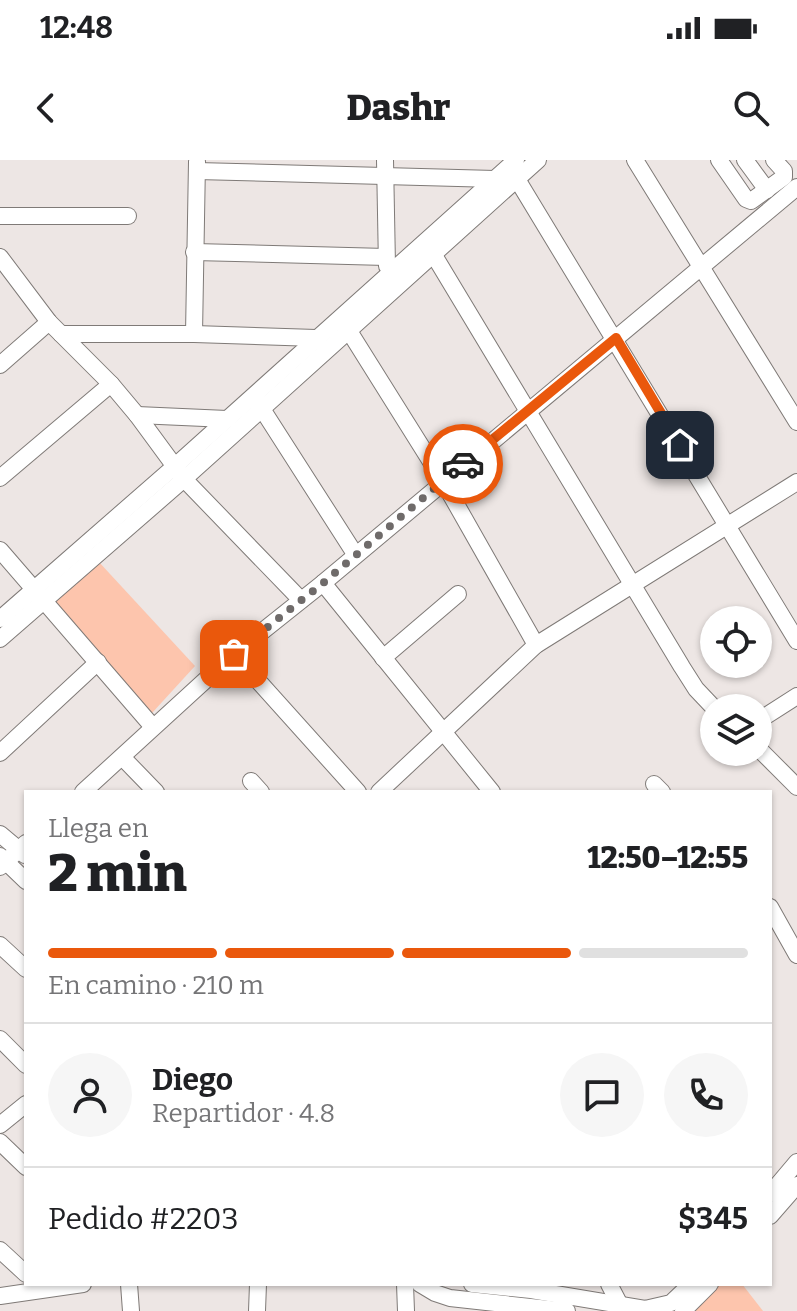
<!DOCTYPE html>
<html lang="es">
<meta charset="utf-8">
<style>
:root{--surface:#fff;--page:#f6f6f6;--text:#202124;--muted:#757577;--line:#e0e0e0;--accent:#ea580c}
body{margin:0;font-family:Bitter,serif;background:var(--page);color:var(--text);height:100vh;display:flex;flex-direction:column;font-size:30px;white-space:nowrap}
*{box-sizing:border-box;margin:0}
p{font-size:26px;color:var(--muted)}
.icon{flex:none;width:44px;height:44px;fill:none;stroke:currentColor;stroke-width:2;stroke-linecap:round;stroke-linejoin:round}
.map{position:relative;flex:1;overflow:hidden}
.panel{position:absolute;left:24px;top:630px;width:748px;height:496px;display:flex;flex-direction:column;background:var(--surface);border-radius:0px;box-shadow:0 2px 6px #0004}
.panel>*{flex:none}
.controls{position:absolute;left:700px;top:446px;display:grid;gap:16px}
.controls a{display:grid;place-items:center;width:72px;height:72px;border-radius:50%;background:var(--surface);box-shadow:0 2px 6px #0004;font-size:40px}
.pin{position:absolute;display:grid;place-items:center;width:68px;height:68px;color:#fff;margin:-34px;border-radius:16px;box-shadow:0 4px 12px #0006}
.courier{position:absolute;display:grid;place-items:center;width:80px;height:80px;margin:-40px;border:6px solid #ea580c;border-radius:50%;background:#fff;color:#222;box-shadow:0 2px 10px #0007}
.summary em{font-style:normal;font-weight:800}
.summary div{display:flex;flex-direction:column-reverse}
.summary{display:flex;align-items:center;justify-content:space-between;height:136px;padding:0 24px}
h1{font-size:52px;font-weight:800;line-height:60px}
.bar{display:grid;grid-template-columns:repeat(4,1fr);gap:12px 8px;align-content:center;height:96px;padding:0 24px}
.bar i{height:10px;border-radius:6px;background:var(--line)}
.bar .current{background:var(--accent)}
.bar p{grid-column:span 4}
.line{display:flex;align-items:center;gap:20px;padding:0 24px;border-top:2px solid var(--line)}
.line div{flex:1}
.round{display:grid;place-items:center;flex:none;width:84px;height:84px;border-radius:42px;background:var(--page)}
.status{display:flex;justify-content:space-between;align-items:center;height:56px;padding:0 40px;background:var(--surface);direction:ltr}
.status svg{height:22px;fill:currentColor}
header{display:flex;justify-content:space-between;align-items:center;height:104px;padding:0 24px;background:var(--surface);font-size:36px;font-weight:800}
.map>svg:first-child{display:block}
.green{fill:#fdc5ad}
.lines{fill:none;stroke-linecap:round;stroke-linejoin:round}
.minor-casing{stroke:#7f7a77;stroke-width:18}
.minor{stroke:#fff;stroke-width:16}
.done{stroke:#6f6b6a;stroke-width:8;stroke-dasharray:0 14.4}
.route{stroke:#ea580c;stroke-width:10}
</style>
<div class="status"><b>12:48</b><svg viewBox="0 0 49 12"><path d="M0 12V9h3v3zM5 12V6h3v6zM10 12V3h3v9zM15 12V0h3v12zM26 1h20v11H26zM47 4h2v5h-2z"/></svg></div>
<header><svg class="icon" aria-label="back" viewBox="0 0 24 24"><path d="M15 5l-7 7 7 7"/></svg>Dashr<svg class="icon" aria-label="search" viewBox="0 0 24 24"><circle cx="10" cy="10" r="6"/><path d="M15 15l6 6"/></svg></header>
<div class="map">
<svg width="797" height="1151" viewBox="0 0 797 1151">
<rect width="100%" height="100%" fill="#ede6e4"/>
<g class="green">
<polygon points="98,401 195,506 152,553 54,441"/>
<polygon points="719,1124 742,1124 763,1151 693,1151"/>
</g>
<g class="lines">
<g class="minor-casing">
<g id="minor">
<polyline points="385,0 387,106"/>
<polyline points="635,0 797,262"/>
<polyline points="719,0 746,39 751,41 784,17 784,11 774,0"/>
<polyline points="745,0 767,30"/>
<polyline points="197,11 495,19"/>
<polyline points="512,11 797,481"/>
<polyline points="0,56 128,56"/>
<polyline points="429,87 682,507 696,529 714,548"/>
<polyline points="194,92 386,97"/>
<polyline points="0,97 49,162 111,224 137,255 184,319 301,440"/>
<polyline points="344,163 443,321 536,485"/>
<polyline points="61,174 194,174 316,178 318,181"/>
<polyline points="194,174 197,2"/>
<polyline points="0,205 49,162"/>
<polyline points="257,241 355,394"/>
<polyline points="137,255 227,259"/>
<polyline points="0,318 111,224"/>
<polyline points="0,390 153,567"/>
<polyline points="323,423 492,632"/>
<polyline points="0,459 174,307 516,0"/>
<polyline points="0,479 184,319 538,0"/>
<polyline points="234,494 358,632"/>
<polyline points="383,498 458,434"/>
<polyline points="758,561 797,536"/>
<polyline points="758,588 797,627"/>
<polyline points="0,593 98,502"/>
<polyline points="122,597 156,632"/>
<polyline points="251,621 261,632"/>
<polyline points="654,624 662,632"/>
<polyline points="83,632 234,494 323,423 797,27"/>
<polyline points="379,632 536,485 797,322"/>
<polyline points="0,674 25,695"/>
<polyline points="0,696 26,721"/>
<polyline points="0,707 26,683"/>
<polyline points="770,747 797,795"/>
<polyline points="0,785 26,809"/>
<polyline points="0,879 26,905"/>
<polyline points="0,965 26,944"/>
<polyline points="0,982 26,1007"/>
<polyline points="770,1034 797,1002"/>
<polyline points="770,1056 797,1025"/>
<polyline points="0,1090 26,1114"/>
<polyline points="129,1124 131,1151"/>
<polyline points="405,1124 406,1151"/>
<polyline points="420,1124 435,1133 450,1138 567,1151"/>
<polyline points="472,1124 531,1130 645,1149 671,1143 691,1124"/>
<polyline points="609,1124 621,1147"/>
<polyline points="0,1136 83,1124"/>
<polyline points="257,1151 258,1124"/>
<polyline points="683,1151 710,1124"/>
</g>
</g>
<use href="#minor" class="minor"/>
</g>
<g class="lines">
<polyline class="done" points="234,494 323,423 463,304"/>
<polyline class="route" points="463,304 616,178 680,285"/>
</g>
</svg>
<div class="controls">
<a><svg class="icon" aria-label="locate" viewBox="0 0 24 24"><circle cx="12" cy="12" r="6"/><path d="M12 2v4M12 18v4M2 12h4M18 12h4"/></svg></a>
<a><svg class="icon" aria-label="layers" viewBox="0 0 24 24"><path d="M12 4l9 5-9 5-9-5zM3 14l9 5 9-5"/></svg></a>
</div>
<div class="pin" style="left:234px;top:494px;background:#ea580c"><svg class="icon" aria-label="bag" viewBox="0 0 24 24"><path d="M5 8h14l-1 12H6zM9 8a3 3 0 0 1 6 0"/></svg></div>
<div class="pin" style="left:680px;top:285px;background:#1f2937"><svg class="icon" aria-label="home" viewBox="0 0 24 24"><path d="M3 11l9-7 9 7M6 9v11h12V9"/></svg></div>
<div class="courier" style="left:463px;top:304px"><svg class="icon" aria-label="car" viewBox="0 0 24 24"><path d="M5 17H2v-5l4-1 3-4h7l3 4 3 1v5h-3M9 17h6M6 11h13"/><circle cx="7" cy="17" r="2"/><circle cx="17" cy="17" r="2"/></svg></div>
<section class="panel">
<div class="summary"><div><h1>2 min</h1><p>Llega en</p></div><em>12:50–12:55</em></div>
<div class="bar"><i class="current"></i><i class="current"></i><i class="current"></i><i></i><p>En camino · 210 m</p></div>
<div class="line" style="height:144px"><a class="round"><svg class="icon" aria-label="person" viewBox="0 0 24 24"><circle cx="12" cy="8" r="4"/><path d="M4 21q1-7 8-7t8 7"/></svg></a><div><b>Diego</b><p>Repartidor · 4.8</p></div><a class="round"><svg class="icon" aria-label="chat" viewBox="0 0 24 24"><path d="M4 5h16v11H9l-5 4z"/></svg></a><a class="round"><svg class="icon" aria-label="phone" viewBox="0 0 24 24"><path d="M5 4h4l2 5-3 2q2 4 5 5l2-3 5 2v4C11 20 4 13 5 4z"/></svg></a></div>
<div class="line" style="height:104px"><div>Pedido #2203</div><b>$345</b></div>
</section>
</div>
